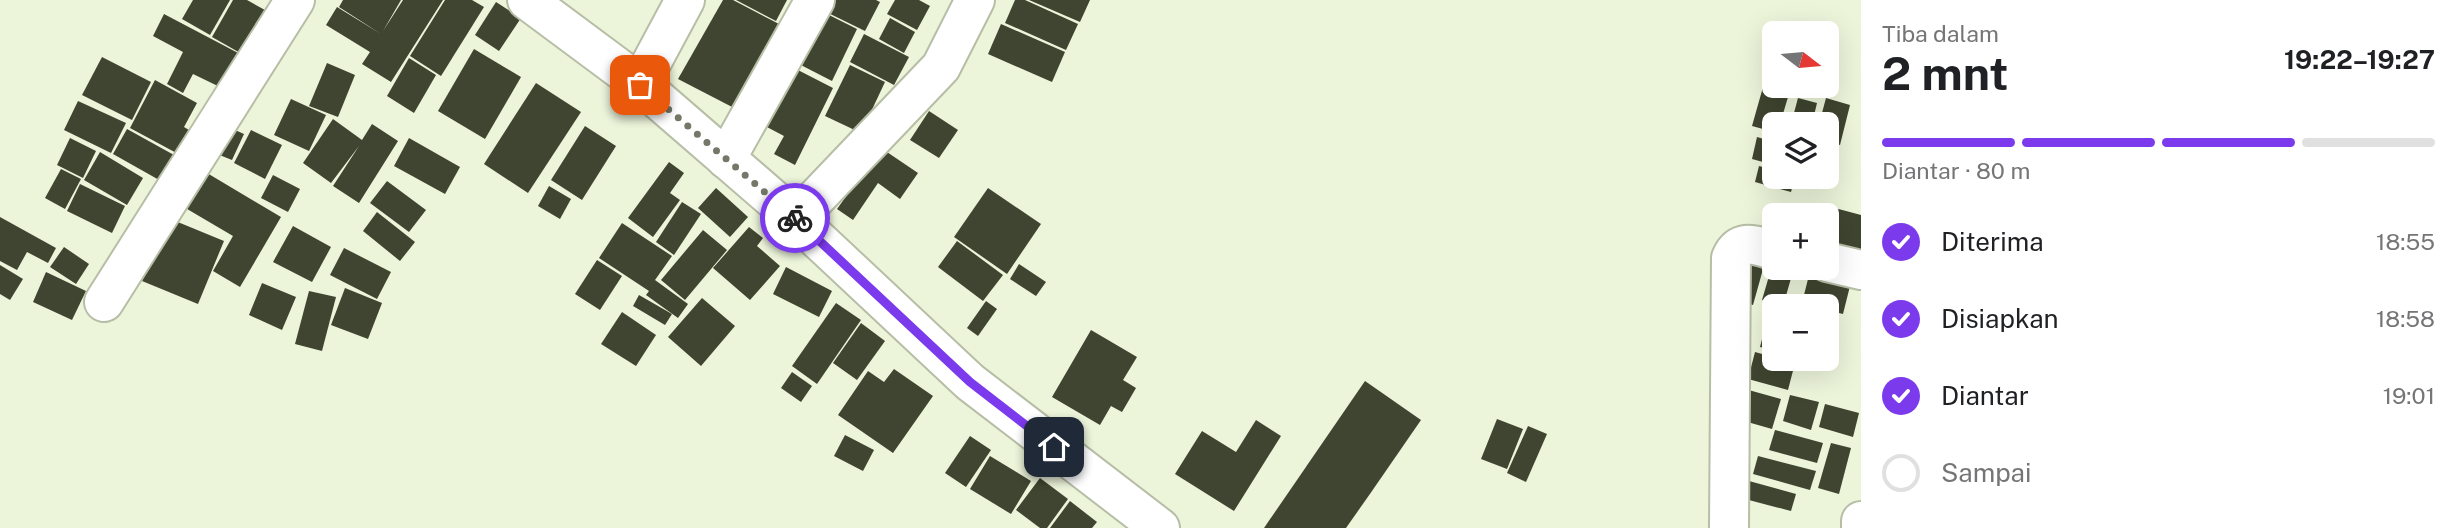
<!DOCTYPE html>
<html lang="id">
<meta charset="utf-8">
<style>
:root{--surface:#fff;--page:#f6f6f6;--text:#202124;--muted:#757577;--line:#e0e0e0;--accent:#7c3aed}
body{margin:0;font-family:"Public Sans",sans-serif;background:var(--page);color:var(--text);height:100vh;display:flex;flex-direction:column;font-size:26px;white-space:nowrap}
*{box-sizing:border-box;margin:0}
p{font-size:23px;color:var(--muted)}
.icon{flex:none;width:38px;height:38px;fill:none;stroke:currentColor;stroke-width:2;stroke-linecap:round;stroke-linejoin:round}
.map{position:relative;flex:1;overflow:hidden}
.panel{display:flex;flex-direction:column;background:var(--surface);width:595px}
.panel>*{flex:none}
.needle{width:46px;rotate:106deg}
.fabs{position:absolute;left:1762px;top:21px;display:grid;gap:14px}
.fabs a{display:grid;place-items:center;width:77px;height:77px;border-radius:10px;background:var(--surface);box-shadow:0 7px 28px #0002;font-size:35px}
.pin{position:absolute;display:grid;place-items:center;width:60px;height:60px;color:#fff;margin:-30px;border-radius:14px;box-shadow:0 4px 10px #0006}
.courier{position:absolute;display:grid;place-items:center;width:70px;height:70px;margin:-35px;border:5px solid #7c3aed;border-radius:50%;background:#fff;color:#222;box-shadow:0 2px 9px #0007}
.overview em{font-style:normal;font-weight:700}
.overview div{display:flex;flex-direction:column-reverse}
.overview{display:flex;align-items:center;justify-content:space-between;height:119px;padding:0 21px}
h1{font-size:46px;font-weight:700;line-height:52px}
.bar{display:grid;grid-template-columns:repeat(4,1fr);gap:10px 7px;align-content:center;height:84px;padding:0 21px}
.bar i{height:9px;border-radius:5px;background:var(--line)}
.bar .current{background:var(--accent)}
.bar p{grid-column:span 4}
ol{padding:0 21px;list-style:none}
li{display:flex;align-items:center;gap:21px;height:77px}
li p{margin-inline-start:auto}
li .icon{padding:7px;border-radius:50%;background:var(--accent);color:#fff;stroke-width:4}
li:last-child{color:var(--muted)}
li i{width:38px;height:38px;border:4px solid var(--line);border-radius:50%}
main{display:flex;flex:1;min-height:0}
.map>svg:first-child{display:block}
.building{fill:#3f4530}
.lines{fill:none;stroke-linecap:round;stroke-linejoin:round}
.minor-casing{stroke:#b7bea6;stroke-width:42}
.major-casing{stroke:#b7bea6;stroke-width:42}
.minor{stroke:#fff;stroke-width:38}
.major{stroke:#fff;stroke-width:38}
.done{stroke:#737868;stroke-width:7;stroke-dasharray:0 12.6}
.route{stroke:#7c3aed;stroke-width:9}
</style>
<main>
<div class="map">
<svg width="1861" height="528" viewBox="0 0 1861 528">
<rect width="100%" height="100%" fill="#ecf4da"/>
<g class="building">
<polygon points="193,0 230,0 210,35 182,19"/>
<polygon points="233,0 247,0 274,15 249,58 212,37"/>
<polygon points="343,0 401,0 383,31 403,0 443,0 391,82 362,64 370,52 326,25 337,7 381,34 339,7"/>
<polygon points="445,0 472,0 484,7 441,76 410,56"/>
<polygon points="723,0 733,0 779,24 736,109 678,79"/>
<polygon points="736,0 787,0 776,21"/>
<polygon points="822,0 876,0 880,2 865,31 818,8"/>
<polygon points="895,0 919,0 930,6 917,30 887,14"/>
<polygon points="1015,0 1025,0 1078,24 1066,50 1005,23"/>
<polygon points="1029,0 1090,0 1080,22"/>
<polygon points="496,2 521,18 499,51 475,35"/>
<polygon points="819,10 857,29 832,81 795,62"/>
<polygon points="164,14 240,54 222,88 193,74 183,93 167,84 183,52 153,36"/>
<polygon points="890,18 915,32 904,53 879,39"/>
<polygon points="1001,24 1065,52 1052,82 988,54"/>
<polygon points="864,34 909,57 894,85 850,62"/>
<polygon points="474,49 521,77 485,139 438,111"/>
<polygon points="102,57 151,82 132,120 82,95"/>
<polygon points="409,58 436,75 414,113 387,96"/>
<polygon points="327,63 355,75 338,117 309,106"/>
<polygon points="850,65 885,82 861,133 825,116"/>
<polygon points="794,68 833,88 795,165 774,154 784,136 765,126"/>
<polygon points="155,80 197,103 184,127 194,133 182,156 130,128"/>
<polygon points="1765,80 1774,82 1774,86 1791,87 1780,124 1774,124 1774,132 1752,126"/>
<polygon points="536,83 581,112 528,193 484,164"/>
<polygon points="1798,98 1817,103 1812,124 1791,124"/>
<polygon points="1826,98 1850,105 1840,145 1827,141 1827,124 1819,124"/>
<polygon points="291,99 326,115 309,151 274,135"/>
<polygon points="78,101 126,123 111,153 64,130"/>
<polygon points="929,111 958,130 939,158 910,140"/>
<polygon points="333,119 362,140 372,124 398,141 359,203 333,186 359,146 331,183 303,163"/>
<polygon points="224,125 244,134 232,160 212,152"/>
<polygon points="585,126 616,146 582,200 551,180"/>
<polygon points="127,129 183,160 168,185 113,154"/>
<polygon points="251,130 282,145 265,179 234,163"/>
<polygon points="1757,137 1774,142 1774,165 1752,159"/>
<polygon points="70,138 96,151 83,178 57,165"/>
<polygon points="409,138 460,167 445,194 394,166"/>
<polygon points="881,148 918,173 900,199 878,183 853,220 837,209"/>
<polygon points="100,152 143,178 127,205 84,180"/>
<polygon points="669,162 684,173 670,193 680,200 653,237 628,218"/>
<polygon points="1759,166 1774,170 1774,177 1795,177 1791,192 1755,182"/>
<polygon points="61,169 81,179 65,209 45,198"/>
<polygon points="202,170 281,217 240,287 213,271 233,236 182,206"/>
<polygon points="273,175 300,189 288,212 261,198"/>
<polygon points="387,181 426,210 409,232 370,203"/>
<polygon points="80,184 125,206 112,233 67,211"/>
<polygon points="549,186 571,199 560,219 538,206"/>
<polygon points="716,188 748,217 730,237 698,208"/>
<polygon points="988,188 1041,224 1007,274 954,237"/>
<polygon points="682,202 701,214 674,255 656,242"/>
<polygon points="1831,207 1861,215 1861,251 1827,242"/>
<polygon points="377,212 415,242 400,261 363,231"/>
<polygon points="0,217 56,248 48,263 27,252 17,270 0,261"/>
<polygon points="168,218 224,241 198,304 142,281"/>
<polygon points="622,223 672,256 655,280 688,304 678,318 646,295 649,291 599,258"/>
<polygon points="293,226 331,247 312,282 273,262"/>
<polygon points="749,227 763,238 757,246 780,266 750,300 713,268"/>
<polygon points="703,230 727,250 685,300 661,280"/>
<polygon points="957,241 1003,275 983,301 938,267"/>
<polygon points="64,247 89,264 76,284 50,267"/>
<polygon points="344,248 391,272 377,299 330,275"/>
<polygon points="1746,257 1765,262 1753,305 1734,300"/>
<polygon points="1774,259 1774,268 1794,268 1783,306 1762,300"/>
<polygon points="597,260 622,276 600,310 575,294"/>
<polygon points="1019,264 1046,282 1036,296 1010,279"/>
<polygon points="0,265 23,279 10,300 0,294"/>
<polygon points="786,267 832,291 819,317 773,294"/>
<polygon points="1810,271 1851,282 1843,314 1827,310 1827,306 1802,303"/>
<polygon points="46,272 86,291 72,320 33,302"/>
<polygon points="262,283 296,297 282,330 249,315"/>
<polygon points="345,288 382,303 368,339 331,325"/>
<polygon points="309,291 336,297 322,351 295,344"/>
<polygon points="639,295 672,314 665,325 633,306"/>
<polygon points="702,298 735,326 701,366 668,337"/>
<polygon points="986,301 997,309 978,336 967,328"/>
<polygon points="836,303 861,320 817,384 792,366"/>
<polygon points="1770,309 1774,310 1773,350 1760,347"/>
<polygon points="622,312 656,335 636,366 601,344"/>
<polygon points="861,323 885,341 857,380 833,363"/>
<polygon points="1091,330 1137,357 1123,380 1136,388 1122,412 1111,406 1100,425 1052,397"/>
<polygon points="1755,352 1795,363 1788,390 1748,379"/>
<polygon points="894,369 933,396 893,453 838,415 868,371 884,382"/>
<polygon points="792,372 812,386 801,402 781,388"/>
<polygon points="1365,381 1421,420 1372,491 1346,528 1264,528"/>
<polygon points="1745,389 1781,399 1772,429 1737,419"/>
<polygon points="1790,395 1819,402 1811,430 1783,421"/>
<polygon points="1825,404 1859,413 1853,437 1819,427"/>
<polygon points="1497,419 1523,429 1507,469 1481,459"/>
<polygon points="1256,420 1281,436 1234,511 1175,474 1202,431 1236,452"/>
<polygon points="1528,426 1547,434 1526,482 1507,473"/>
<polygon points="1775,430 1823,443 1817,463 1769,450"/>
<polygon points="845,435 874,450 863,471 834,456"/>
<polygon points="970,436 991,450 966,487 945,473"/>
<polygon points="1831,443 1851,448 1839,494 1818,488"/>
<polygon points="990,456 1031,481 1011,514 970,489"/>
<polygon points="1758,456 1816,471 1810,490 1753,474"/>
<polygon points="1040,478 1068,499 1047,528 1040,528 1016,510"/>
<polygon points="1749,481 1796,494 1791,511 1745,499"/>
<polygon points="1070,501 1097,522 1092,528 1050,528"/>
</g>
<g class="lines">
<g class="minor-casing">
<g id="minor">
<polyline points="640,84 685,0"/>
<polyline points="726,159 815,0"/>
<polyline points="796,219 941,67 975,0"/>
<polyline points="1827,262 1861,270"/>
<polyline points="104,302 295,0"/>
<path d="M 1729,528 L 1731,258 C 1740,237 1757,246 1774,250"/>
<polyline points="1861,528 1861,521"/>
</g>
</g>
<g class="major-casing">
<polyline id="major" points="527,0 640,84 796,219 970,382 1160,528"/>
</g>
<use href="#minor" class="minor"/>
<use href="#major" class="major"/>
</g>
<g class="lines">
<polyline class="done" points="640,85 795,218"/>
<polyline class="route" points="795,218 970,382 1054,447"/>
</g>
</svg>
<div class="fabs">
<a><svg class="needle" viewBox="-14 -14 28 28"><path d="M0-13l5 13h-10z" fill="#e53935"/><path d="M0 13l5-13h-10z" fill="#757577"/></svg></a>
<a><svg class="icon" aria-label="layers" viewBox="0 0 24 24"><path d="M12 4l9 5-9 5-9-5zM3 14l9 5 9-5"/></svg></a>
<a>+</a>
<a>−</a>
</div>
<div class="pin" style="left:640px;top:85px;background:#ea580c"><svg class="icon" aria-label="bag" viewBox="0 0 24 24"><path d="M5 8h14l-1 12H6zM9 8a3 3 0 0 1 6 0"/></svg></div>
<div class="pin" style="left:1054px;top:447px;background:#1f2937"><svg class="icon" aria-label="home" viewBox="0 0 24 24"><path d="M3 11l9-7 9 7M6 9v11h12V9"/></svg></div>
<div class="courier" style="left:795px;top:218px"><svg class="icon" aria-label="bike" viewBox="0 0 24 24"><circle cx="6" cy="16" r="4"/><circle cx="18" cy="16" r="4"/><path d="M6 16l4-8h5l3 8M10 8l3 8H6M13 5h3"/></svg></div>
</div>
<section class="panel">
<div class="overview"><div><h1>2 mnt</h1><p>Tiba dalam</p></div><em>19:22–19:27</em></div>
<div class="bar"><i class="current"></i><i class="current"></i><i class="current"></i><i></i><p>Diantar · 80 m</p></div>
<ol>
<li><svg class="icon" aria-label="check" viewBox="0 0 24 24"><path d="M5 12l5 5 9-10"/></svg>Diterima<p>18:55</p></li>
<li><svg class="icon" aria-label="check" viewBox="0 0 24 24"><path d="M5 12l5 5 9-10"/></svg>Disiapkan<p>18:58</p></li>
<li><svg class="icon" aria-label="check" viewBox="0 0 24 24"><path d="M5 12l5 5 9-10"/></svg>Diantar<p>19:01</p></li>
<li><i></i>Sampai</li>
</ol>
</section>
</main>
